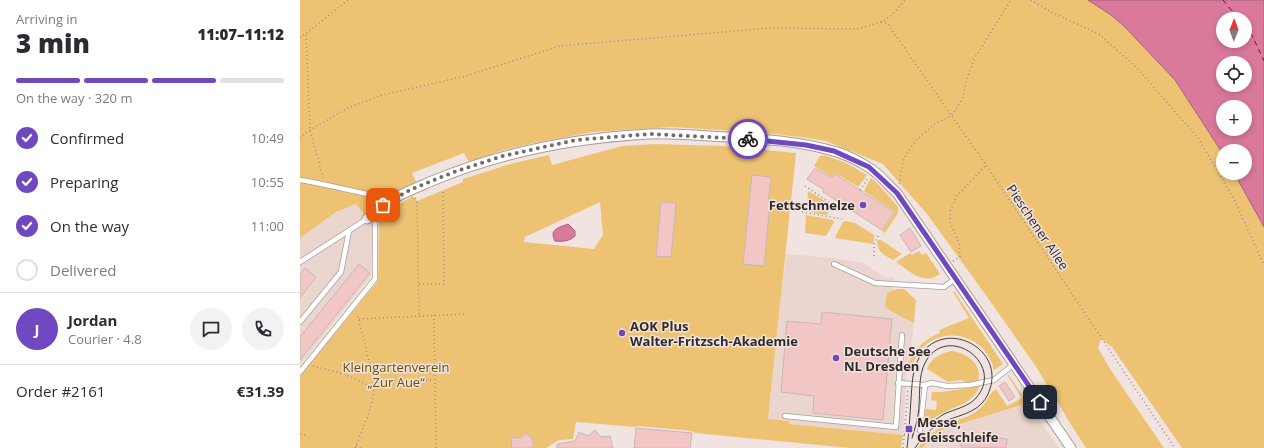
<!DOCTYPE html>
<meta charset="utf-8">
<style>
:root{--surface:#fff;--page:#f2f2f3;--text:#2b2b33;--muted:#7c7c81;--line:#e1e1e2;--accent:#7048c0}
body{margin:0;font-family:"Open Sans",sans-serif;background:var(--page);color:var(--text);height:100vh;display:flex;flex-direction:column;font-size:15px;white-space:nowrap}
*{box-sizing:border-box;margin:0}
p{font-size:13px;color:var(--muted)}
.icon{flex:none;width:22px;height:22px;fill:none;stroke:currentColor;stroke-width:2;stroke-linecap:round;stroke-linejoin:round}
.map{position:relative;flex:1;overflow:hidden}
.drawer{display:flex;flex-direction:column;background:var(--surface);width:300px}
.drawer>*{flex:none}
.needle{width:26px;rotate:1deg}
.fabs{position:absolute;left:916px;top:12px;display:grid;gap:8px}
.fabs a{display:grid;place-items:center;width:36px;height:36px;border-radius:50%;background:var(--surface);box-shadow:0 2px 6px #0003;font-size:20px}
.pin{position:absolute;display:grid;place-items:center;width:34px;height:34px;color:#fff;margin:-17px;border-radius:8px;box-shadow:0 2px 6px #0006}
.courier{position:absolute;display:grid;place-items:center;width:40px;height:40px;margin:-20px;border:3px solid #7048c0;border-radius:50%;background:#fff;color:#222;box-shadow:0 1px 5px #0007}
.headline em{font-style:normal;font-weight:800}
.headline div{display:flex;flex-direction:column-reverse}
.headline{display:flex;align-items:center;justify-content:space-between;height:68px;padding:0 16px}
h1{font-size:26px;font-weight:800;line-height:30px}
.bar{display:grid;grid-template-columns:repeat(4,1fr);gap:6px 4px;align-content:center;height:48px;padding:0 16px}
.bar i{height:5px;border-radius:3px;background:var(--line)}
.bar .active{background:var(--accent)}
.bar p{grid-column:span 4}
.line{display:flex;align-items:center;gap:10px;padding:0 16px;border-top:1px solid var(--line)}
.line div{flex:1}
.round{display:grid;place-items:center;flex:none;width:42px;height:42px;border-radius:21px;background:var(--page)}
ol{padding:0 16px;list-style:none}
li{display:flex;align-items:center;gap:12px;height:44px}
li p{margin-inline-start:auto}
li .icon{padding:4px;border-radius:50%;background:var(--accent);color:#fff;stroke-width:4}
li:last-child{color:var(--muted)}
li i{width:22px;height:22px;border:2px solid var(--line);border-radius:50%}
main{display:flex;flex:1;min-height:0}
.map>svg:first-child{display:block}
.built{fill:#ead6ce}
.green{fill:#edc373;fill-rule:evenodd}
.water{fill:#d9799b;stroke:#a66279;fill-rule:evenodd}
.lines{fill:none;stroke-linecap:round;stroke-linejoin:round}
.ferry{stroke:#810946;stroke-width:1;stroke-dasharray:5 4;stroke-linecap:butt}
.building{fill:#f2c6c5;stroke:#c6b8b7}
.service-casing{stroke:#aa9d99;stroke-width:6}
.minor-casing{stroke:#aa9d99;stroke-width:11}
.path{stroke:#988e8b;stroke-width:1.5;stroke-dasharray:1 3;stroke-linecap:butt}
.service{stroke:#fff;stroke-width:4.5}
.minor{stroke:#fff;stroke-width:9}
.tram{stroke:#443e3c;stroke-width:1}
.done{stroke:#746b69;stroke-width:4;stroke-dasharray:0 7.2}
.route{stroke:#7048c0;stroke-width:5}
.poi-dot{fill:#7048c0;stroke:#f1e3df;stroke-width:1.5}
.labels{text-anchor:middle;dominant-baseline:central;stroke-width:3;stroke-linejoin:round;paint-order:stroke}
.poi-label{font-size:13px;font-weight:bold;fill:#302b29;stroke:#f1e3df;text-anchor:start}
.street-label{font-size:13px;fill:#302b29;stroke:#f1e3df}
.park-label{font-size:13px;fill:#6d4e00;stroke:#f1e3df}
</style>
<main>
<section class="drawer">
<div class="headline"><div><h1>3 min</h1><p>Arriving in</p></div><em>11:07–11:12</em></div>
<div class="bar"><i class="active"></i><i class="active"></i><i class="active"></i><i></i><p>On the way · 320 m</p></div>
<ol>
<li><svg class="icon" aria-label="check" viewBox="0 0 24 24"><path d="M5 12l5 5 9-10"/></svg>Confirmed<p>10:49</p></li>
<li><svg class="icon" aria-label="check" viewBox="0 0 24 24"><path d="M5 12l5 5 9-10"/></svg>Preparing<p>10:55</p></li>
<li><svg class="icon" aria-label="check" viewBox="0 0 24 24"><path d="M5 12l5 5 9-10"/></svg>On the way<p>11:00</p></li>
<li><i></i>Delivered</li>
</ol>
<div class="line" style="height:72px"><b class="round" style="background:var(--accent);color:#fff">J</b><div><b>Jordan</b><p>Courier · 4.8</p></div><a class="round"><svg class="icon" aria-label="chat" viewBox="0 0 24 24"><path d="M4 5h16v11H9l-5 4z"/></svg></a><a class="round"><svg class="icon" aria-label="phone" viewBox="0 0 24 24"><path d="M5 4h4l2 5-3 2q2 4 5 5l2-3 5 2v4C11 20 4 13 5 4z"/></svg></a></div>
<div class="line" style="height:52px"><div>Order #2161</div><b>€31.39</b></div>
</section>
<div class="map">
<svg width="964" height="448" viewBox="0 0 964 448">
<rect width="100%" height="100%" fill="#f1e3df"/>
<g class="built">
<polygon points="56,204 72,225 71,276 0,365 0,238 36,212"/>
<polygon points="486,254 534,258 564,263 585,277 594,278 593,290 587,293 585,306 614,323 610,358 607,367 603,435 488,424 489,421 468,419"/>
<polygon points="726,401 759,448 622,448 635,434 644,429 721,405"/>
</g>
<g class="green">
<path d="M 0,0 L 788,0 L 811,15 L 824,26 L 875,80 L 923,154 L 923,173 L 934,173 L 964,227 L 964,448 L 898,448 L 885,429 L 898,448 L 882,448 L 812,347 L 801,339 L 798,348 L 810,369 L 864,448 L 786,448 L 770,423 L 735,365 L 685,294 L 627,214 L 583,164 L 526,141 L 507,138 L 467,133 L 372,127 L 293,132 L 234,143 L 201,151 L 169,162 L 164,153 L 112,173 L 116,182 C 97,191 79,200 64,214 L 56,204 L 36,212 L 0,238 Z"/>
<path d="M 355,144 L 423,146 L 496,153 L 468,419 L 489,421 L 489,424 L 603,435 L 601,448 L 550,448 L 395,433 L 392,431 L 338,426 L 335,427 L 276,422 L 273,439 L 259,440 L 246,448 L 0,448 L 0,376 L 78,281 L 79,216 L 113,196 L 117,201 L 163,182 L 163,179 L 210,164 L 249,155 L 252,165 L 322,146 ZM 300,202 L 303,235 L 294,249 L 224,242 L 225,237 Z"/>
<polygon points="524,155 546,163 567,175 558,187 535,173 532,177 514,166 520,156"/>
<polygon points="571,178 579,185 598,207 598,213 585,233 582,231 595,212 564,191"/>
<polygon points="508,191 527,202 528,205 528,214 525,215 507,211"/>
<polygon points="506,215 533,220 534,222 526,236 505,233"/>
<polygon points="545,221 555,223 574,235 574,237 573,244 535,238 535,237 543,222"/>
<path d="M 579,240 L 581,240 L 602,254 L 593,260 C 583,254 578,253 577,241 Z"/>
<path d="M 619,251 L 622,255 L 626,253 L 640,274 C 623,286 610,271 596,262 L 610,253 L 612,255 Z"/>
<polygon points="599,289 604,289 616,300 614,323 591,311 585,306 587,293 593,290"/>
<path d="M 654,291 L 703,364 L 694,370 C 684,326 623,323 612,368 L 607,367 C 613,350 623,340 640,333 L 639,330 L 669,318 L 653,292 Z"/>
<path d="M 651,351 C 666,352 683,364 678,381 L 669,383 L 661,380 L 648,382 L 627,369 C 631,358 641,353 651,351 Z"/>
<path d="M 709,375 L 726,401 L 721,405 L 644,429 L 635,434 L 622,448 L 618,448 C 626,437 636,428 650,423 C 659,419 670,417 678,410 C 686,405 688,394 696,389 L 707,406 L 722,398 L 708,376 Z"/>
<path d="M 680,386 C 671,405 659,404 643,413 C 636,416 630,421 625,426 L 623,425 L 626,409 L 636,410 L 637,401 L 631,400 L 632,392 L 642,392 Z"/>
</g>
<g class="water">
<path d="M 788,0 L 964,0 L 964,227 L 934,173 L 945,173 L 945,151 L 923,151 L 923,154 L 875,80 L 824,26 L 811,15 ZM 923,19 L 945,19 L 945,41 L 923,41 ZM 923,63 L 945,63 L 945,85 L 923,85 ZM 923,107 L 945,107 L 945,129 L 923,129 Z"/>
<path d="M 268,224 L 275,231 L 275,236 C 270,241 262,242 255,241 C 249,229 258,228 268,224 Z"/>
</g>
<g class="lines">
<g class="ferry">
<polyline points="923,0 939,19"/>
<polyline points="945,26 950,31 964,61"/>
</g>
</g>
<g class="building">
<polygon points="515,168 532,178 535,174 594,212 582,230 523,192 524,190 507,179"/>
<polygon points="452,175 471,177 468,202 470,202 464,266 443,264"/>
<polygon points="361,202 376,203 371,257 356,256"/>
<polygon points="610,228 621,246 611,252 600,235"/>
<polygon points="59,264 70,273 0,360 0,337"/>
<polygon points="5,268 16,277 0,298 0,275"/>
<polygon points="522,312 592,319 583,420 513,413 514,396 481,392 487,321 521,324"/>
<polygon points="705,382 715,397 709,401 699,386"/>
<polygon points="336,428 392,433 390,448 334,448"/>
<polygon points="295,430 301,437 310,436 313,448 257,448 257,444 275,441 279,432 288,436"/>
<polygon points="226,433 233,439 233,448 211,448 212,437 220,438"/>
<polygon points="662,435 707,439 706,448 661,447"/>
</g>
<g class="lines">
<g class="service-casing">
<g id="service">
<path d="M 0,180 C 30,185 60,193 90,199"/>
<polyline points="0,262 67,219"/>
<polyline points="534,264 575,283 644,287 655,279"/>
<polyline points="0,322 41,272 49,231"/>
<polyline points="0,372 75,279 75,212"/>
<polyline points="598,383 625,385 632,383 647,386 670,385 694,380 714,364"/>
<polyline points="485,416 596,427 602,335"/>
<polyline points="620,430 625,385"/>
</g>
</g>
<g class="minor-casing">
<path id="minor" d="M 67,219 C 84,200 109,191 132,181 C 201,152 275,138 349,134 C 375,133 402,136 428,137 C 462,139 499,141 533,151 C 543,153 559,161 568,167 C 579,173 588,185 597,193 L 771,448"/>
</g>
<g class="path">
<polyline points="731,0 751,12 799,34 837,68 898,138 934,199 964,265"/>
<polyline points="581,22 587,23 686,165 875,448"/>
<polyline points="6,35 10,130 23,178"/>
<polyline points="0,38 48,0"/>
<polyline points="0,138 10,130 48,108 82,95 162,77 260,46 470,28 558,29 581,22 591,16 605,0"/>
<polyline points="599,184 604,158 616,140 635,124 652,115 662,100 667,79 674,59 711,0"/>
<polyline points="505,186 545,213"/>
<polyline points="560,190 569,177"/>
<polyline points="115,198 117,201 119,315"/>
<polyline points="502,212 542,219"/>
<polyline points="574,256 574,244 579,234"/>
<polyline points="653,261 660,257 659,243 650,222 650,212 656,197 686,165"/>
<polyline points="119,284 144,284 143,191"/>
<polyline points="134,315 136,448"/>
<polyline points="59,319 165,314"/>
<polyline points="13,366 44,374 74,388"/>
<polyline points="74,381 134,380"/>
<polyline points="0,434 5,435"/>
<polyline points="604,434 616,435"/>
<polyline points="56,446 61,448"/>
<path d="M 55,448 C 63,428 75,403 74,381 L 57,313"/>
<polyline points="603,448 608,390"/>
</g>
<use href="#service" class="service"/>
<use href="#minor" class="minor"/>
<g class="tram">
<path d="M 612,438 C 614,431 617,423 618,415 C 621,398 617,376 626,361 C 648,323 706,364 676,398 C 668,407 655,409 644,414 C 639,417 634,421 629,425"/>
<path d="M 607,448 C 609,432 610,416 611,399 C 612,386 612,370 619,358 C 642,315 711,349 687,396 C 677,415 655,415 639,424 C 629,430 621,439 615,448"/>
</g>
</g>
<g class="lines">
<polyline class="done" points="83,205 112,189 154,172 203,156 276,140 350,134 448,139"/>
<polyline class="route" points="448,139 506,145 534,151 569,167 597,193 740,402"/>
</g>
<g class="poi-dot">
<circle cx="563" cy="205" r="4"/>
<circle cx="322" cy="333" r="4"/>
<circle cx="536" cy="358" r="4"/>
<rect x="605" y="425" width="8" height="8" rx="2"/>
</g>
<g class="labels">
<g class="poi-label">
<text x="555" y="205" text-anchor="end">Fettschmelze</text>
<text x="330" y="326">AOK Plus<tspan x="330" dy="15">Walter-Fritzsch-Akademie</tspan></text>
<text x="544" y="351">Deutsche See<tspan x="544" dy="15">NL Dresden</tspan></text>
<text x="617" y="422">Messe,<tspan x="617" dy="15">Gleisschleife</tspan></text>
</g>
<g class="street-label">
<text transform="translate(738 227) rotate(56)">Pieschener Allee</text>
</g>
<g class="park-label">
<text x="96" y="367">Kleingartenverein<tspan x="96" dy="15">„Zur Aue“</tspan></text>
</g>
</g>
</svg>
<div class="fabs">
<a><svg class="needle" viewBox="-14 -14 28 28"><path d="M0-13l5 13h-10z" fill="#e53935"/><path d="M0 13l5-13h-10z" fill="#7c7c81"/></svg></a>
<a><svg class="icon" aria-label="locate" viewBox="0 0 24 24"><circle cx="12" cy="12" r="6"/><path d="M12 2v4M12 18v4M2 12h4M18 12h4"/></svg></a>
<a>+</a>
<a>−</a>
</div>
<div class="pin" style="left:83px;top:205px;background:#ea580c"><svg class="icon" aria-label="bag" viewBox="0 0 24 24"><path d="M5 8h14l-1 12H6zM9 8a3 3 0 0 1 6 0"/></svg></div>
<div class="pin" style="left:740px;top:402px;background:#1f2937"><svg class="icon" aria-label="home" viewBox="0 0 24 24"><path d="M3 11l9-7 9 7M6 9v11h12V9"/></svg></div>
<div class="courier" style="left:448px;top:139px"><svg class="icon" aria-label="bike" viewBox="0 0 24 24"><circle cx="6" cy="16" r="4"/><circle cx="18" cy="16" r="4"/><path d="M6 16l4-8h5l3 8M10 8l3 8H6M13 5h3"/></svg></div>
</div>
</main>
